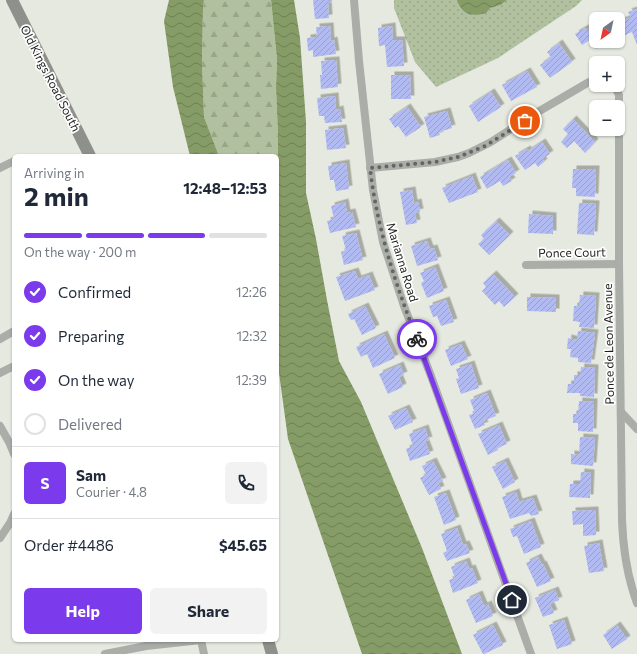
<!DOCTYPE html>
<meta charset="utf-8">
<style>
:root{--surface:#fff;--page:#f2f2f3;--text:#1f2937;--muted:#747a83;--line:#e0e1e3;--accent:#7c3aed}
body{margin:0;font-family:Commissioner,sans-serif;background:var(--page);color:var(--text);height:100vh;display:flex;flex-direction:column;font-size:15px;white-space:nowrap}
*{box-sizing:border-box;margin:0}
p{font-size:13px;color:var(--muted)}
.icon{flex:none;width:22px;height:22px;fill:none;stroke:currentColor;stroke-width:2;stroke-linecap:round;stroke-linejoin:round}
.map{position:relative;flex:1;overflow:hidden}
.sheet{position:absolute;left:12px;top:154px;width:267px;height:488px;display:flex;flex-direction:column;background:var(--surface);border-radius:6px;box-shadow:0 1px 3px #0004}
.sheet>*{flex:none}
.needle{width:26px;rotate:213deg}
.fabs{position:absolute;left:589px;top:12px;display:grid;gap:8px}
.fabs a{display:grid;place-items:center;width:36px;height:36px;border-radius:6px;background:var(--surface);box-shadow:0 1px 3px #0004;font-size:20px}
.pin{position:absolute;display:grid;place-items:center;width:34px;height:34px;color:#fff;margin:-17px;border:2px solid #fff;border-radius:50%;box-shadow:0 1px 4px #0007}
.courier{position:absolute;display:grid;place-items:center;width:40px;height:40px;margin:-20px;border:3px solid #7c3aed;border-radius:50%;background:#fff;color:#222;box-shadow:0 1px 5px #0007}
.overview em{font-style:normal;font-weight:700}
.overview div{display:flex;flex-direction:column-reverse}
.overview{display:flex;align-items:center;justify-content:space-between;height:68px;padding:0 12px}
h1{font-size:26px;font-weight:700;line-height:30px}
.bar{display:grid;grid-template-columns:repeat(4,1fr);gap:6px 4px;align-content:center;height:48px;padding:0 12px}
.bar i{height:5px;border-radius:3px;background:var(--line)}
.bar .current{background:var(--accent)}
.bar p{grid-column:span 4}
.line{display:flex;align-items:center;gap:10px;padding:0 12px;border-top:1px solid var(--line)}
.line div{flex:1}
.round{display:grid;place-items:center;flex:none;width:42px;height:42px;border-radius:6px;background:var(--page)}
ol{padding:0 12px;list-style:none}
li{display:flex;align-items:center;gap:12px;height:44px}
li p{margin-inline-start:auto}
li .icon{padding:4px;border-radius:50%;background:var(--accent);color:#fff;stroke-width:4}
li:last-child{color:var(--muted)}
li i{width:22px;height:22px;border:2px solid var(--line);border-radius:50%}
.button{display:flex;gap:8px;margin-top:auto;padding:8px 12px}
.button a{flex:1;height:46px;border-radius:6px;background:var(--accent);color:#fff;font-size:16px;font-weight:700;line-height:46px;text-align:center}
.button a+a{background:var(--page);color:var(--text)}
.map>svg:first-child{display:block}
.green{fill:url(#green-dots)}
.forest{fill:url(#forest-firs)}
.water{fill:url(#water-waves)}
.building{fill:url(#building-hatch);filter:url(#shadow)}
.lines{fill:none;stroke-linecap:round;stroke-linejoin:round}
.street{stroke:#abada9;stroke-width:8}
.secondary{stroke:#8e908b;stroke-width:12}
.done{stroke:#646661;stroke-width:4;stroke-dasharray:0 7.2}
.route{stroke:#7c3aed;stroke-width:5}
.labels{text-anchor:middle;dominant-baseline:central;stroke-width:3.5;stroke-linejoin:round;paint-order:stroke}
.street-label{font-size:12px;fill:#1e1f1c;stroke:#fff}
</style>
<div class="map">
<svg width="637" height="654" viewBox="0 0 637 654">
<defs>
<pattern id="green-dots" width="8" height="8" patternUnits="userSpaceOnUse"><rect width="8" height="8" fill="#b1c09f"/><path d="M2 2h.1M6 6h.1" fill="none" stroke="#98a588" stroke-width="1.8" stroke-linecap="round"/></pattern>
<pattern id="forest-firs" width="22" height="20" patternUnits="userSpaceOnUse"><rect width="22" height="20" fill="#b1c09f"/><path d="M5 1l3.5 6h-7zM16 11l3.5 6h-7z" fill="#98a588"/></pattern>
<pattern id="water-waves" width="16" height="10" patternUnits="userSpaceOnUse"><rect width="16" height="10" fill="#869c67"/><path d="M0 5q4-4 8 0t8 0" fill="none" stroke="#6d7f54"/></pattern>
<pattern id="building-hatch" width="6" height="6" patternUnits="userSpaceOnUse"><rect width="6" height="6" fill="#b1bbf2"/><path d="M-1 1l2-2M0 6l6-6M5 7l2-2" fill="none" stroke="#98a0cf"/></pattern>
<filter id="shadow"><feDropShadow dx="3.5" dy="-3.5" stdDeviation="0" flood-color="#0004"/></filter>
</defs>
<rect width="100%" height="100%" fill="#e5e9e0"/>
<polygon class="green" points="394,0 582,0 576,6 498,58 436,87 415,62 394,8"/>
<polygon class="forest" points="204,0 271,0 277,59 276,88 278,135 278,166 277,167 277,156 219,156 204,117 202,62 203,9"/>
<g class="water">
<polygon points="169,0 204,0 203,9 202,62 204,117 219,156 190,156 173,87 164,21"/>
<polygon points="271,0 294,0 300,38 306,122 306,193 316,239 327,300 339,361 361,402 422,548 462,654 362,654 288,439 277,358 277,167 278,166 278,135 276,88 277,59"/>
<path d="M 457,0 L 507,0 L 500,5 L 490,8 L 486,13 C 472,17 462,15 457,0 Z"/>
</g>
<g class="building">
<polygon points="313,0 332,0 332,2 328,3 329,18 315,19"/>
<polygon points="637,9 637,45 632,32 623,36 618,23 618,22 631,17 628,12"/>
<polygon points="596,24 596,41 608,41 596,49 590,40 582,45 575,34 585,28 587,30"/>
<polygon points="330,26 331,41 334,40 336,54 313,57 313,50 308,51 307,38 317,37 316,27"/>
<polygon points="392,26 393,40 402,40 404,66 387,67 385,45 379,46 378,28"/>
<polygon points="559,43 572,62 550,78 540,65 551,57 547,52"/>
<polygon points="336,60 338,87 321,89 320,75 322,75 321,61"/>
<polygon points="527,71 537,87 511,101 502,85"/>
<polygon points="391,75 410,75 411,99 391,99"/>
<polygon points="491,92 501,107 478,122 469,106"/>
<polygon points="335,96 336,110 340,109 342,122 325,123 324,116 319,116 317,98"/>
<polygon points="407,107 421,127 406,137 398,126 395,128 389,119"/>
<polygon points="447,111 452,128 439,132 440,135 430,138 424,117"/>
<polygon points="573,119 595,142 585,153 574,141 567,148 561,142 568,134 563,129"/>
<polygon points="343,128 346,148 327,150 325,130"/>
<polygon points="542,142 550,154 542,159 544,162 538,167 535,163 525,170 515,156 527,149 528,151"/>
<polygon points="508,160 516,173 509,177 512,181 503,186 500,181 487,189 480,177"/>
<polygon points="346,163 349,189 336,191 334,180 330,180 328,166"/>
<polygon points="573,169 596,169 595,197 576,196 576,188 572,188"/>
<polygon points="472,176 478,192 449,203 442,188"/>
<polygon points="412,190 414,203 418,202 420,212 415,213 417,223 406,225 400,192"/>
<polygon points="345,202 347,213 352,212 356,227 330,233 327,221 334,219 331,206"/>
<polygon points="579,203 596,204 594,235 577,234"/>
<polygon points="529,214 553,216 553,234 528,233"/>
<polygon points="496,221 510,235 489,255 478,244 484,239 481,235"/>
<polygon points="356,233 363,260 344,265 341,252 346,250 342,236"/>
<polygon points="427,241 430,249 434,248 438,260 417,266 411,246"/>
<polygon points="435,267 444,291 427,298 421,283 424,281 420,273"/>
<polygon points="355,271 358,279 369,275 375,290 345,301 336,277"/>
<polygon points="493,274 515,297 504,307 499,301 495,305 482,291 486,287 483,283"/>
<polygon points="580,295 596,296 594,328 579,327 580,322 573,321 574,306 579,306"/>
<polygon points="527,297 556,298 556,312 527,311"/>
<polygon points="446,300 454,322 441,326 437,316 433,317 429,306"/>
<polygon points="365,306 376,328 362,335 354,319 351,320 348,314"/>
<polygon points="578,331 595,333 591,363 578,362 578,358 570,357 571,349 567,349 568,338 577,340"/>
<polygon points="384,334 395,358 373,368 367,354 361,357 356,347"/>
<polygon points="461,344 468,359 451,366 445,350"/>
<polygon points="471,364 479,388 461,394 456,379 459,378 456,369"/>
<polygon points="400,365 404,375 399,377 403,387 388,394 379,374"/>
<polygon points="581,367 595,368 594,397 580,396 580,393 567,393 568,384 574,384 574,375 580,375"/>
<polygon points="487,393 496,416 483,421 485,425 475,429 469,415 475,413 470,400"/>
<polygon points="579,401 594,402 593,432 578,431 578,423 573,423 573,414 578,414"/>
<polygon points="406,408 413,422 395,430 388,416"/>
<polygon points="499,425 507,444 497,448 498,450 488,455 478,434"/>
<polygon points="425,428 429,440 425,441 430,454 410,461 406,449 413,446 409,434"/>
<polygon points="580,437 595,438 593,466 571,464 571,454 579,455"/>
<polygon points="433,461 443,481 438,483 441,489 429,495 420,478 426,475 422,466"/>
<polygon points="505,461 515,482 503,489 492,467"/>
<polygon points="581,472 591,473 590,498 569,497 570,484 580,484"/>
<polygon points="516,492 519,502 533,498 539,514 531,516 529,513 510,519 502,497"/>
<polygon points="446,493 456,520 444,525 434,497"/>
<polygon points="595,510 596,535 583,536 583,524 573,525 572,511"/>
<polygon points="531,521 541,547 524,554 517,536 513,537 510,529"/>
<polygon points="457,528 463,545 466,544 470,553 447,561 443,553 447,551 441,534"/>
<polygon points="599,543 604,571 589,573 584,546"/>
<polygon points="538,557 542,565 543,564 551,581 537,587 526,563"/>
<polygon points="466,561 469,569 472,568 478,583 453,593 449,580 455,578 451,567"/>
<polygon points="555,590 559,600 550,604 554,613 543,617 535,598"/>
<polygon points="479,594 484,606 488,604 493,616 476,623 466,600"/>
<polygon points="564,620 572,644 557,649 549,625"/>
<polygon points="493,625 503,645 484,654 483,654 473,635"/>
<polygon points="617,625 627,639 612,649 603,635"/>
</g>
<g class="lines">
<g class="street">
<polyline points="354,0 359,61 373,190 383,242 404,306 431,376 531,654"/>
<path d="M 611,85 L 616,89 L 619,95 L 619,264 L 622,520 C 623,548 627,576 637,603"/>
<polyline points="0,168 14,161"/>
<polyline points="370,168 435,162 458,157 469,153 491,142 536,113 589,82 596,80"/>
<polyline points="526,265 619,264"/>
<polyline points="0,339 14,331"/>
<polyline points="0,373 14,366"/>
<polyline points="621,412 637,429"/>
<polyline points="0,426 9,442 14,454"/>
<polyline points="0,538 10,523 14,514"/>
<polyline points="105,654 146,646 201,640 204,654"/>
</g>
<g class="secondary">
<polyline points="12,0 90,156"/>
<polyline points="268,640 272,654"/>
</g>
</g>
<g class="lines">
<path class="done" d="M 417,339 C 395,283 377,228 370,168 L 435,162 L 458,157 L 485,146 L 525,121"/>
<polyline class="route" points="417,339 512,600"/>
</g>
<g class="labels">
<g class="street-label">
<text transform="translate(51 78) rotate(63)">Old Kings Road South</text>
<text transform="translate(572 252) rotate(-1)">Ponce Court</text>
<text transform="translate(403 262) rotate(73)">Marianna Road</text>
<text transform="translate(608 344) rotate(-91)">Ponce de Leon Avenue</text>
</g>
</g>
</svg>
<div class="fabs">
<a><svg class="needle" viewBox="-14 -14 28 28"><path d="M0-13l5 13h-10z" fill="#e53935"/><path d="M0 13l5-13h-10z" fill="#747a83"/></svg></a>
<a>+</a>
<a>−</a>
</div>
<div class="pin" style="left:525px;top:121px;background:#ea580c"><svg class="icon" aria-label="bag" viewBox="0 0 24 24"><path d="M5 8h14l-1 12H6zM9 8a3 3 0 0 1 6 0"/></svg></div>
<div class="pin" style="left:512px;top:600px;background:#1f2937"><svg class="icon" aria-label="home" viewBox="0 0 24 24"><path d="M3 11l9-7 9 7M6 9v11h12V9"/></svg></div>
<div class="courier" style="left:417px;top:339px"><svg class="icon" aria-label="bike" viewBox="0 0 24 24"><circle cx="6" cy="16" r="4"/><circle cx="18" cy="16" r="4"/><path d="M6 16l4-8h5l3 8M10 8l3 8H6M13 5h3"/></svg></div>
<section class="sheet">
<div class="overview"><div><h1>2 min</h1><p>Arriving in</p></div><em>12:48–12:53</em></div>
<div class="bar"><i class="current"></i><i class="current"></i><i class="current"></i><i></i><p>On the way · 200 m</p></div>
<ol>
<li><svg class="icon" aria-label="check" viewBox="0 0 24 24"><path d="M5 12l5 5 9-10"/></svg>Confirmed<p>12:26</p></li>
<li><svg class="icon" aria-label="check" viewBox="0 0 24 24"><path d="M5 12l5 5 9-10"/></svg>Preparing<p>12:32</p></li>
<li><svg class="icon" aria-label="check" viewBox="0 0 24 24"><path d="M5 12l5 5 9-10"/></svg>On the way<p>12:39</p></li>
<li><i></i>Delivered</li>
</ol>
<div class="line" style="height:72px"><b class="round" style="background:var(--accent);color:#fff">S</b><div><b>Sam</b><p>Courier · 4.8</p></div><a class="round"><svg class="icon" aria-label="phone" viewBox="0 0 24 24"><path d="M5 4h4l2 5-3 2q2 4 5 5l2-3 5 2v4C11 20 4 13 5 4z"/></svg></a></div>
<div class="line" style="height:52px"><div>Order #4486</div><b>$45.65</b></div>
<div class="button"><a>Help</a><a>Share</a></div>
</section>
</div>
